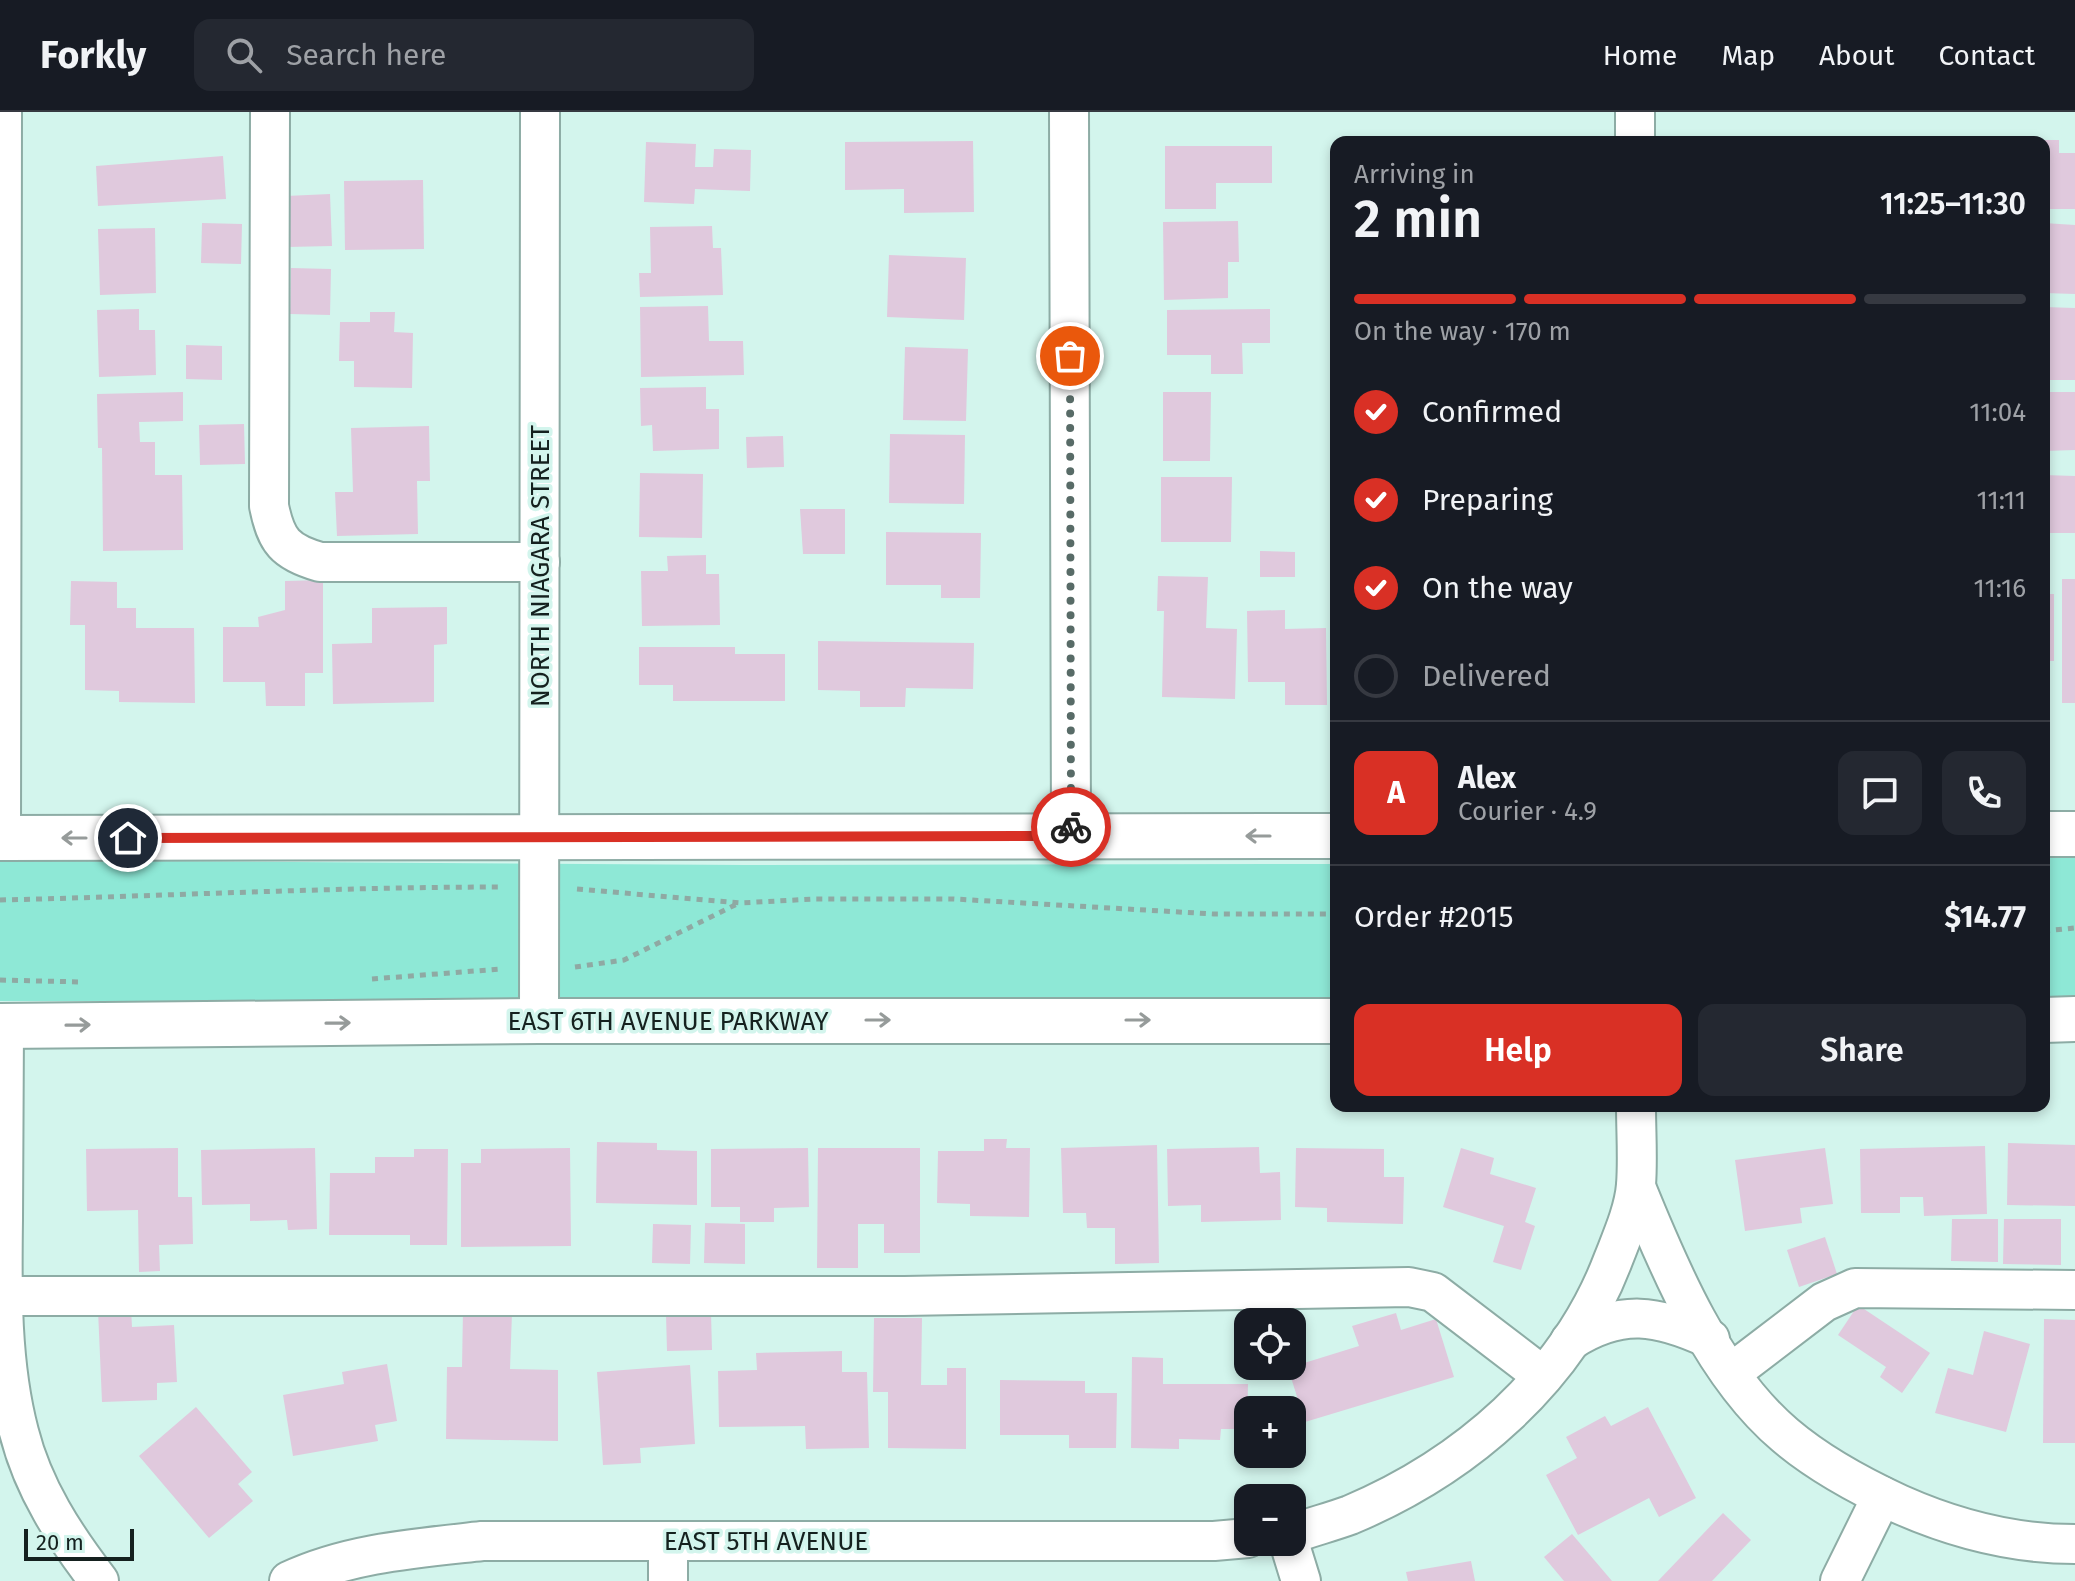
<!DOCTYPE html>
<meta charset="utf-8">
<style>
:root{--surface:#171b24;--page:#242831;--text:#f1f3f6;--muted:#9ea1a6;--line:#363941;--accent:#d93025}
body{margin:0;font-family:"Fira Sans",sans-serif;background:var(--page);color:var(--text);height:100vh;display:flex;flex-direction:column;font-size:30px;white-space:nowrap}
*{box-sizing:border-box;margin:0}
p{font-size:26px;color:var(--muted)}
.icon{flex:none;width:44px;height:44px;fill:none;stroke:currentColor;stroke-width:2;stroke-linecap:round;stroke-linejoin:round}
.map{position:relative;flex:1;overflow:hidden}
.side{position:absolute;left:1330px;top:24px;width:720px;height:976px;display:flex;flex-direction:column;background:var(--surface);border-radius:16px;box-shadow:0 4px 12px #0003}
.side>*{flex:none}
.tools{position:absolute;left:1234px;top:1196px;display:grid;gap:16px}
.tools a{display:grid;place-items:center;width:72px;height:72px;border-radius:16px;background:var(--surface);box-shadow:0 4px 12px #0003;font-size:40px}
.scale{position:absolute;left:24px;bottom:20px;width:110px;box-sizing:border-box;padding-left:8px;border:4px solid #15211f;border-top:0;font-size:22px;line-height:28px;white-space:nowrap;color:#15211f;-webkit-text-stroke:6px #d3f5ed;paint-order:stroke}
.pin{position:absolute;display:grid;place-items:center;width:68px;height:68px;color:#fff;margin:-34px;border:4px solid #fff;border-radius:50%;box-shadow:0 2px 8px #0007}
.courier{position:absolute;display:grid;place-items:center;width:80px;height:80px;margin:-40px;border:6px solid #d93025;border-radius:50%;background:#fff;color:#222;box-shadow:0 2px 10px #0007}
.summary em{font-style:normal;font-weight:600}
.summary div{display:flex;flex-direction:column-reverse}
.summary{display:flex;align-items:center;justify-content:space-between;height:136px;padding:0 24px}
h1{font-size:52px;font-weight:600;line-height:60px}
.bar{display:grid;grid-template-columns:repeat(4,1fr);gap:12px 8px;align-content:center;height:96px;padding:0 24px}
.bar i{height:10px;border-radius:6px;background:var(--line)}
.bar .on{background:var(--accent)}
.bar p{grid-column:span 4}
.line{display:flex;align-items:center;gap:20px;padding:0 24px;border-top:2px solid var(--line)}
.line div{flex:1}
.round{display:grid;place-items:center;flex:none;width:84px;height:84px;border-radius:16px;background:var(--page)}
ol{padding:0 24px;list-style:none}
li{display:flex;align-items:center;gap:24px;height:88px}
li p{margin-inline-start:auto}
li .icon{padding:8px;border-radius:50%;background:var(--accent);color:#fff;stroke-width:4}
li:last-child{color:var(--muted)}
li i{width:44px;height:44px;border:4px solid var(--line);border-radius:50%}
.primary-button{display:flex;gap:16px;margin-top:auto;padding:16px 24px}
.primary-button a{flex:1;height:92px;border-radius:16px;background:var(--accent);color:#fff;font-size:32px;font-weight:600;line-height:92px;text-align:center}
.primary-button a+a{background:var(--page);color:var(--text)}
header{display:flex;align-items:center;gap:48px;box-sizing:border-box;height:112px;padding:0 40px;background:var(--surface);border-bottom:2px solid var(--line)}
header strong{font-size:38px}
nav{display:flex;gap:44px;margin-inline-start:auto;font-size:28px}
.search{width:560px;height:72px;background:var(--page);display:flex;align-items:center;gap:20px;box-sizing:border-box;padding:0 28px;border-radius:16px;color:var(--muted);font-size:30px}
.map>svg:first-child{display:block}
.green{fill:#8ee8d6}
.building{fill:#e0c9dd}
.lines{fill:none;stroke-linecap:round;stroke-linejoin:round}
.minor-casing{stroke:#8daca5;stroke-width:42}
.major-casing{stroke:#8daca5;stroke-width:48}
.path{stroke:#8fa9a3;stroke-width:5;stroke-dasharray:6 6;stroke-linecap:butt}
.minor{stroke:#fff;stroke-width:38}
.major{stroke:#fff;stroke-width:44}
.oneway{stroke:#969b9a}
.done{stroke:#586b67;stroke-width:8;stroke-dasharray:0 14.4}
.route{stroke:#d93025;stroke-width:10}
.labels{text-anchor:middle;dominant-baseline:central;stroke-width:7;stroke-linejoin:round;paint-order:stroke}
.street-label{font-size:26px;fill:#15211f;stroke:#d3f5ed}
</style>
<header>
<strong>Forkly</strong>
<div class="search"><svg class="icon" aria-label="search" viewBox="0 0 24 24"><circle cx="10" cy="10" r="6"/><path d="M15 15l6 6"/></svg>Search here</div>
<nav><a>Home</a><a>Map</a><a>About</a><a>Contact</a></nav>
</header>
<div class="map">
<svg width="2075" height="1469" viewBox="0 0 2075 1469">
<rect width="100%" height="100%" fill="#d3f5ed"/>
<g class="green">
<rect x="2044" y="746" width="31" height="144"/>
<polygon points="0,748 744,753 1336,752 1336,890 0,889"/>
</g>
<g class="building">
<polygon points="2044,28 2059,28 2059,41 2075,41 2075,97 2044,97"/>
<polygon points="973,29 974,100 904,101 904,77 845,78 845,30"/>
<polygon points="646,30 696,32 695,55 713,55 714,37 751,38 750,79 695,77 694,92 644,90"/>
<polygon points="1165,34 1272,34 1272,71 1216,71 1216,97 1165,97"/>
<polygon points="223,44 226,87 98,94 96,54"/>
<polygon points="423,68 424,137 345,138 344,69"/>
<polygon points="330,82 332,134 288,135 286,84"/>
<polygon points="1238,109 1239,150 1228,150 1228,186 1164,188 1163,110"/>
<polygon points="202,111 242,112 241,152 201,151"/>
<polygon points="2044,111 2075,113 2075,182 2044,181"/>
<polygon points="712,114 713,136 721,136 723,183 640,185 639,161 651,161 650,115"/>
<polygon points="155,116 156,181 100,183 98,117"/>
<polygon points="889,143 966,146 964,208 887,205"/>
<polygon points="291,156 331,157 330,203 290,202"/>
<polygon points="708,194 709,229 743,229 744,263 641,265 640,195"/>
<polygon points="2044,195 2075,196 2075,268 2044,268"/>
<polygon points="139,197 139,218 155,218 156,263 99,265 97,198"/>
<polygon points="1270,197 1270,231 1242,231 1243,262 1211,262 1211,243 1167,243 1167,198"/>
<polygon points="370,200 395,200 394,220 413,221 412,276 354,275 354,249 339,249 340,210 370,210"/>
<polygon points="186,233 222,234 222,268 186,267"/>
<polygon points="905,235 968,237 966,309 903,308"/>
<polygon points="706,275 706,297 719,297 719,337 653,339 652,313 641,314 640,276"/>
<polygon points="183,280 183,309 139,310 140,330 155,330 155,363 182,363 183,438 103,439 102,336 98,336 97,282"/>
<polygon points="1163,280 1211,280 1210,349 1163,349"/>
<polygon points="2044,280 2075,280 2075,338 2044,339"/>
<polygon points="244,312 245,352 200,353 199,313"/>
<polygon points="429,314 430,369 417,369 418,422 337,424 335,380 353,380 351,316"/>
<polygon points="890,322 965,323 964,392 889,391"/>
<polygon points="783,324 784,355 747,356 746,325"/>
<polygon points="640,361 703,362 702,426 639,425"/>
<polygon points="2044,363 2075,364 2075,421 2044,421"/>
<polygon points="1161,365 1232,365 1231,430 1161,430"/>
<polygon points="800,397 845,397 845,442 803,442"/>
<polygon points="886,420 981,421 980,486 941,486 941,473 886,473"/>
<polygon points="1260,439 1295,440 1295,465 1260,465"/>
<polygon points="706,443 706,462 719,462 720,513 642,514 641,459 668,459 667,444"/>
<polygon points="1158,464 1208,465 1206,516 1237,517 1235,587 1162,585 1164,499 1157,499"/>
<rect x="2062" y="467" width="13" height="124"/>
<polygon points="323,468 323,561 305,561 305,594 266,594 265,570 223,570 223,515 259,515 258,505 285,498 285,469"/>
<polygon points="71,469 117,470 117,496 136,496 136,516 194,516 195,591 119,590 119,579 85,578 85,513 70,513"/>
<rect x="2044" y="482" width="10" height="67"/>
<polygon points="447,495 447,532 434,533 434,590 333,592 332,532 372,531 372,496"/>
<polygon points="1285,498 1285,517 1326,516 1327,593 1285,593 1285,570 1248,570 1247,499"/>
<polygon points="818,529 974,531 973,577 906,576 905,595 860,595 860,579 818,578"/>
<polygon points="639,535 735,535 735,542 785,542 785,589 673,589 673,573 639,573"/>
<polygon points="984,1027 1007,1027 1006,1036 1030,1036 1029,1105 970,1104 970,1092 937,1091 938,1039 984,1039"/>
<polygon points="597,1030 657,1031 657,1038 697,1039 697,1093 596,1091"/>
<polygon points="2008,1031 2075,1033 2075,1094 2007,1093"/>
<polygon points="1157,1033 1159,1151 1115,1152 1115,1116 1087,1116 1086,1101 1063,1101 1061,1036"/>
<polygon points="1985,1034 1987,1102 1924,1104 1923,1085 1900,1085 1900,1101 1861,1101 1860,1037"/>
<polygon points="1259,1035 1260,1061 1280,1060 1281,1108 1201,1110 1201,1093 1168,1094 1167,1037"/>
<polygon points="178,1036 178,1085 192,1085 193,1132 159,1133 160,1159 139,1160 138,1098 87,1099 86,1037"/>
<polygon points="315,1036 317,1117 288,1118 287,1108 250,1109 250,1092 202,1093 201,1038"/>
<polygon points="570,1036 571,1134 461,1135 461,1051 481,1051 481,1037"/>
<polygon points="808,1036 809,1095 774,1096 774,1110 740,1110 740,1095 711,1095 711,1037"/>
<polygon points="818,1036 920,1036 920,1141 884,1141 884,1112 858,1112 858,1156 817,1156"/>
<polygon points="1296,1036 1384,1037 1384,1065 1404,1065 1403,1112 1327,1110 1327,1096 1295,1095"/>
<polygon points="1461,1036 1494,1046 1490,1062 1536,1076 1525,1110 1535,1114 1521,1158 1493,1150 1504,1114 1443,1095"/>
<polygon points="1825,1036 1833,1092 1800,1096 1802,1111 1745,1119 1735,1048"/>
<polygon points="414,1037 448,1037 447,1133 410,1133 410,1123 329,1123 330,1061 375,1061 375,1045 414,1045"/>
<polygon points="1952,1107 1998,1107 1998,1150 1951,1149"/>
<polygon points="2004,1107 2061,1107 2061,1153 2003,1152"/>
<polygon points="705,1111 745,1112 745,1152 704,1151"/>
<polygon points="653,1112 691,1113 690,1152 652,1151"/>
<polygon points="1825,1125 1837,1162 1799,1175 1787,1138"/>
<polygon points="1858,1193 1930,1241 1902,1281 1880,1265 1886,1255 1838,1223"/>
<polygon points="131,1196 132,1215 174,1213 177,1270 157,1271 157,1288 102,1290 98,1198"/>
<polygon points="463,1199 512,1201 510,1257 558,1258 558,1329 446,1327 447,1255 462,1255"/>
<polygon points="711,1201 712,1238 667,1239 666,1202"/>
<polygon points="1396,1201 1401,1218 1436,1207 1454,1265 1305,1310 1288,1256 1359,1234 1352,1214"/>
<polygon points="874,1206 922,1206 921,1273 947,1273 947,1256 966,1256 966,1337 888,1336 888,1280 873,1280"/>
<polygon points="2044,1207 2075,1208 2075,1331 2043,1331"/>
<polygon points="1984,1219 2030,1232 2006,1320 1935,1301 1948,1256 1973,1263"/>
<polygon points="842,1239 842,1260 867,1260 869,1336 806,1337 805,1314 719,1315 718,1259 757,1258 756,1241"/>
<polygon points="1132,1245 1163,1246 1163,1272 1248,1272 1247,1317 1221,1317 1220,1328 1179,1327 1179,1337 1131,1336"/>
<polygon points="387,1252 397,1309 375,1313 378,1329 293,1344 283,1283 344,1272 342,1260"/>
<polygon points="690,1253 695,1332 640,1336 641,1351 603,1353 597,1260"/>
<polygon points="1000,1268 1085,1269 1085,1281 1117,1281 1116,1336 1069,1336 1069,1323 1000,1323"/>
<polygon points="196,1295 252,1360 238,1372 253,1389 209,1426 139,1344"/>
<polygon points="1648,1295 1696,1386 1659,1405 1649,1386 1578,1423 1546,1363 1577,1346 1566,1325 1605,1304 1611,1314"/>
<polygon points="1723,1401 1751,1428 1712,1469 1658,1469"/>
<polygon points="1572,1422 1612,1469 1564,1469 1544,1445"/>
<polygon points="1471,1449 1475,1469 1408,1469 1406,1460"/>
</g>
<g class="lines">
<g class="minor-casing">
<g id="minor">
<path d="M 270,0 L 269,394 C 276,429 285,440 320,450 L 540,450"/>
<polyline points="1069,0 1071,724"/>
<polyline points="1635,0 1635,30"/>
<polyline points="1,726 2,0"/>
<polyline points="539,909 540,0"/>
<path d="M 4,914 C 4,979 3,1044 3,1108 C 2,1178 1,1252 19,1320 C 33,1376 65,1425 99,1469"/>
<path d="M 1636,1075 C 1670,1159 1714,1263 1785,1323 C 1819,1352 1858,1373 1899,1392 C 1955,1417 2014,1432 2075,1432"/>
<polyline points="0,1184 904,1184 1409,1175 1433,1180 1543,1264"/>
<path d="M 1570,1229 C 1621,1196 1658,1203 1710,1227"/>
<polyline points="1731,1261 1824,1190 1855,1176 2075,1178"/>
<path d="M 1292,1422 C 1311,1415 1331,1410 1350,1403 C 1464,1355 1568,1267 1613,1148 C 1622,1125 1634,1098 1636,1073 C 1638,1047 1636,1020 1636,994"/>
<polyline points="668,1429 668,1469"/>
<polyline points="1289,1430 1301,1469"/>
<path d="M 289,1469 C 348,1441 418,1436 482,1429 L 1214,1429 L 1248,1426"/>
<polyline points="1840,1469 1882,1384"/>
</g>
</g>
<g class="major-casing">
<g id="major">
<polyline points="2044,722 2075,722"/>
<polyline points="0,726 1336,724"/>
<polyline points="2044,908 2075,907"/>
<polyline points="0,914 539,909 1336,909"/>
</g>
</g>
<g class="path">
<polyline points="577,777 740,791 814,787 954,787 1214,802 1336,802"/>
<path d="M 0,788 C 168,784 335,775 503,775"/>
<polyline points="2044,819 2075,816"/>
<polyline points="575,855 624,848 739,791"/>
<polyline points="372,867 501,857"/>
<polyline points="0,868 82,870"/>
</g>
<use href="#minor" class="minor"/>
<use href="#major" class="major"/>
</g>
<defs><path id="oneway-shaft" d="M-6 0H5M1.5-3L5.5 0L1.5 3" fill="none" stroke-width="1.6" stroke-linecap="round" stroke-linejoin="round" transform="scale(2)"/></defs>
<g class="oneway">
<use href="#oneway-shaft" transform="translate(1258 724) rotate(180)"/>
<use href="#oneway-shaft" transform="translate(74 726) rotate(180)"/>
<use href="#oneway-shaft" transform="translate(878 908)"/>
<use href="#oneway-shaft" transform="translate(1138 908)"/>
<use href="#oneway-shaft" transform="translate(338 911) rotate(-1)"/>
<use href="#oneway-shaft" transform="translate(78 913) rotate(-1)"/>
</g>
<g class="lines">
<polyline class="done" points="1070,244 1071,715"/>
<polyline class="route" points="128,726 1071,724 1071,715"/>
</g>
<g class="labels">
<g class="street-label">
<text transform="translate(540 454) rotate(-90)">NORTH NIAGARA STREET</text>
<text x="668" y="909">EAST 6TH AVENUE PARKWAY</text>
<text x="766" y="1429">EAST 5TH AVENUE</text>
</g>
</g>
</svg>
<div class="tools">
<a><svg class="icon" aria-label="locate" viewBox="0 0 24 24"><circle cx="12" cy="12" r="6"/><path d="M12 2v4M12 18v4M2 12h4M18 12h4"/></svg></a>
<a>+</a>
<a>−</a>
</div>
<div class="scale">20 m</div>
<div class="pin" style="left:1070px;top:244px;background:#ea580c"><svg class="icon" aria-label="bag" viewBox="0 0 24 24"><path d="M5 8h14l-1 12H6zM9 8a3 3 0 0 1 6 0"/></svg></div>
<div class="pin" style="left:128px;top:726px;background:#1f2937"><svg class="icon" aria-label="home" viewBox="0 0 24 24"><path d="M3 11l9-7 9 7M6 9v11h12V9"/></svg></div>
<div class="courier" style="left:1071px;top:715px"><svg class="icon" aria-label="bike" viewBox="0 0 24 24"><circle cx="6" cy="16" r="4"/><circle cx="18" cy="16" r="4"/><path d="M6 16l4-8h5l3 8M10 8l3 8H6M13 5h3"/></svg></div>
<section class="side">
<div class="summary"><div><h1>2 min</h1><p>Arriving in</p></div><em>11:25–11:30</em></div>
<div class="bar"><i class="on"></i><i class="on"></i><i class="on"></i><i></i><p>On the way · 170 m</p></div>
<ol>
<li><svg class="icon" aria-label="check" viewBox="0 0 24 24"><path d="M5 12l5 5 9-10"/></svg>Confirmed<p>11:04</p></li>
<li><svg class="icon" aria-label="check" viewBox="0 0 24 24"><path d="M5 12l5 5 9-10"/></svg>Preparing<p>11:11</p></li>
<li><svg class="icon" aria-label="check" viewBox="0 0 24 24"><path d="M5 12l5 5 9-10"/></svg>On the way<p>11:16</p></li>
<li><i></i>Delivered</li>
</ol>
<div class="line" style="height:144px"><b class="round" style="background:var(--accent);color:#fff">A</b><div><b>Alex</b><p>Courier · 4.9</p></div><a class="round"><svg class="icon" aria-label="chat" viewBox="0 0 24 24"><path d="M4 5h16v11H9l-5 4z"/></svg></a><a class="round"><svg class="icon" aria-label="phone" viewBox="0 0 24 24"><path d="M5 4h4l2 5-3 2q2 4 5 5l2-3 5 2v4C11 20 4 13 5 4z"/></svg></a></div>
<div class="line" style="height:104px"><div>Order #2015</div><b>$14.77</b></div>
<div class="primary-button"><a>Help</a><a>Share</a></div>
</section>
</div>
